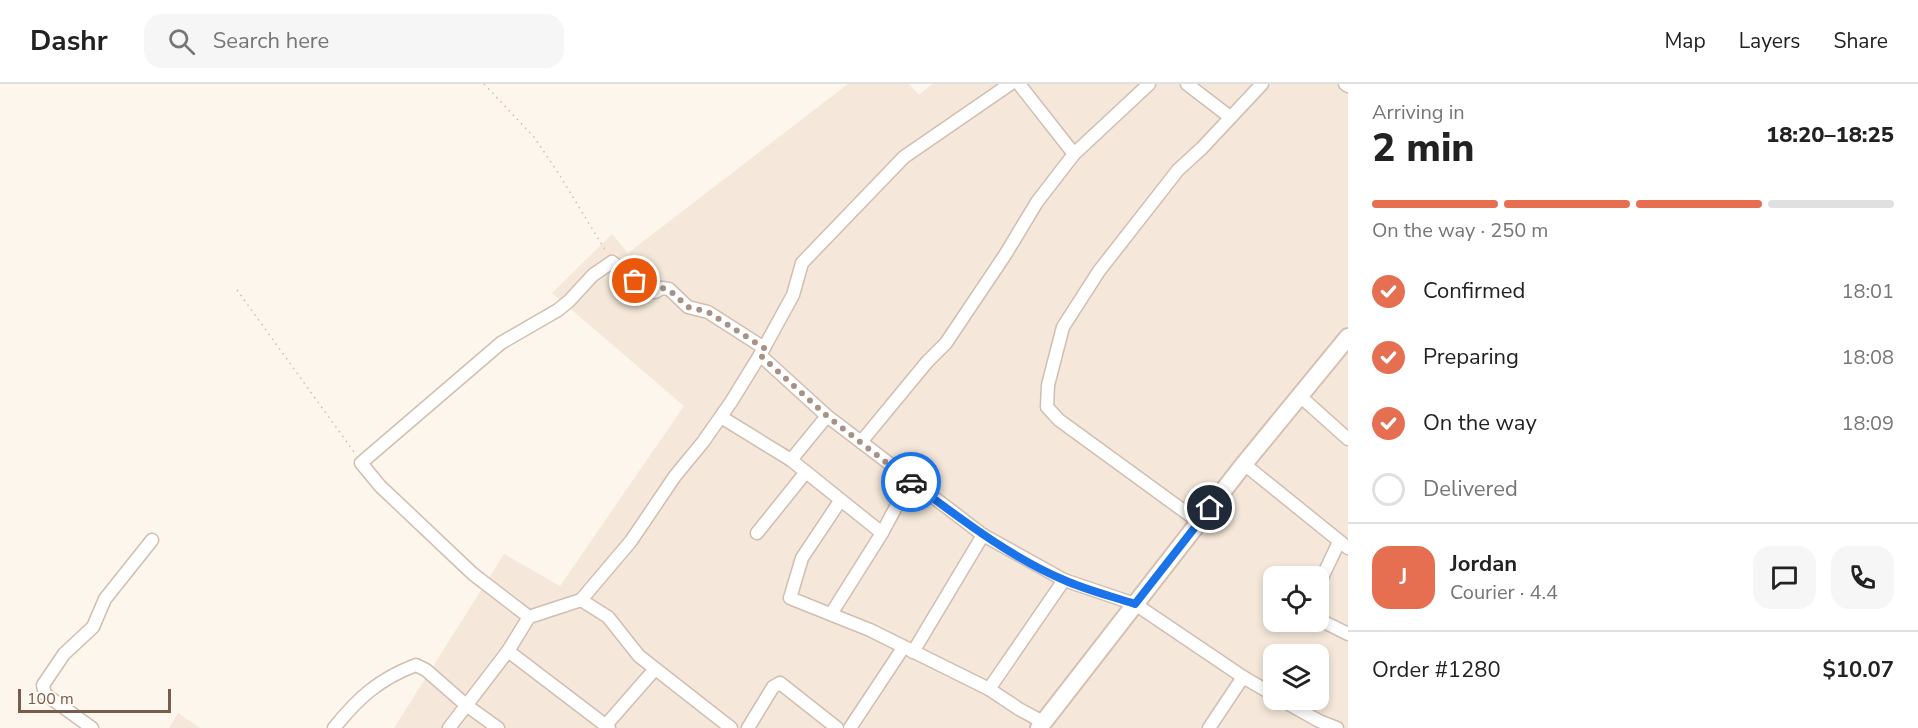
<!DOCTYPE html>
<meta charset="utf-8">
<style>
:root{--surface:#fff;--page:#f6f6f6;--text:#222;--muted:#767676;--line:#e0e0e0;--accent:#e76f51}
body{margin:0;font-family:"Nunito Sans",sans-serif;background:var(--page);color:var(--text);height:100vh;display:flex;flex-direction:column;font-size:22px;white-space:nowrap}
*{box-sizing:border-box;margin:0}
p{font-size:20px;color:var(--muted)}
.icon{flex:none;width:33px;height:33px;fill:none;stroke:currentColor;stroke-width:2;stroke-linecap:round;stroke-linejoin:round}
.map{position:relative;flex:1;overflow:hidden}
.side{display:flex;flex-direction:column;background:var(--surface);width:570px}
.side>*{flex:none}
.fabs{position:absolute;left:1263px;top:482px;display:grid;gap:12px}
.fabs a{display:grid;place-items:center;width:66px;height:66px;border-radius:12px;background:var(--surface);box-shadow:0 3px 9px #0003;font-size:30px}
.scale{position:absolute;left:18px;bottom:15px;width:153px;box-sizing:border-box;padding-left:6px;border:3px solid #7a5c4d;border-top:0;font-size:16px;line-height:21px;white-space:nowrap;color:#7a5c4d;-webkit-text-stroke:4px #fffaf3;paint-order:stroke}
.pin{position:absolute;display:grid;place-items:center;width:51px;height:51px;color:#fff;margin:-26px;border:3px solid #fff;border-radius:50%;box-shadow:0 2px 6px #0007}
.courier{position:absolute;display:grid;place-items:center;width:60px;height:60px;margin:-30px;border:4px solid #1a73e8;border-radius:50%;background:#fff;color:#222;box-shadow:0 2px 8px #0007}
.overview em{font-style:normal;font-weight:800}
.overview div{display:flex;flex-direction:column-reverse}
.overview{display:flex;align-items:center;justify-content:space-between;height:102px;padding:0 24px}
h1{font-size:39px;font-weight:800;line-height:45px}
.bar{display:grid;grid-template-columns:repeat(4,1fr);gap:9px 6px;align-content:center;height:72px;padding:0 24px}
.bar i{height:8px;border-radius:4px;background:var(--line)}
.bar .on{background:var(--accent)}
.bar p{grid-column:span 4}
.line{display:flex;align-items:center;gap:15px;padding:0 24px;border-top:2px solid var(--line)}
.line div{flex:1}
.round{display:grid;place-items:center;flex:none;width:63px;height:63px;border-radius:18px;background:var(--page)}
ol{padding:0 24px;list-style:none}
li{display:flex;align-items:center;gap:18px;height:66px}
li p{margin-inline-start:auto}
li .icon{padding:6px;border-radius:50%;background:var(--accent);color:#fff;stroke-width:4}
li:last-child{color:var(--muted)}
li i{width:33px;height:33px;border:3px solid var(--line);border-radius:50%}
header{display:flex;align-items:center;gap:36px;box-sizing:border-box;height:84px;padding:0 30px;background:var(--surface);border-bottom:2px solid var(--line)}
header strong{font-size:28px}
nav{display:flex;gap:33px;margin-inline-start:auto;font-size:21px}
.search{width:420px;height:54px;background:var(--page);display:flex;align-items:center;gap:15px;box-sizing:border-box;padding:0 21px;border-radius:18px;color:var(--muted);font-size:22px}
main{display:flex;flex:1;min-height:0}
.map>svg:first-child{display:block}
.residential{fill:#f5e8da;fill-rule:evenodd}
.lines{fill:none;stroke-linecap:round;stroke-linejoin:round}
.street-casing{stroke:#d1beb0;stroke-width:15}
.secondary-casing{stroke:#d6c0b0;stroke-width:20}
.path{stroke:#d9b8a5;stroke-width:1.5;stroke-dasharray:1.5 4.5;stroke-linecap:butt}
.street{stroke:#fff;stroke-width:12}
.secondary{stroke:#fff;stroke-width:16}
.done{stroke:#a89285;stroke-width:6;stroke-dasharray:0 10.8}
.route{stroke:#1a73e8;stroke-width:8}
</style>
<header>
<strong>Dashr</strong>
<div class="search"><svg class="icon" aria-label="search" viewBox="0 0 24 24"><circle cx="10" cy="10" r="6"/><path d="M15 15l6 6"/></svg>Search here</div>
<nav><a>Map</a><a>Layers</a><a>Share</a></nav>
</header>
<main>
<div class="map">
<svg width="1348" height="644" viewBox="0 0 1348 644">
<rect width="100%" height="100%" fill="#fdf6ec"/>
<g class="residential">
<path d="M 848,0 L 909,0 L 919,11 L 932,0 L 1348,0 L 1348,644 L 394,644 L 504,470 L 560,502 L 684,322 L 552,209 L 612,150 L 628,169 ZM 1274,492 L 1318,492 L 1318,537 L 1274,537 ZM 1274,570 L 1318,570 L 1318,615 L 1274,615 Z"/>
<polygon points="178,629 200,644 169,644"/>
</g>
<g class="lines">
<g class="street-casing">
<g id="street">
<polyline points="1019,0 1074,70"/>
<polyline points="1187,0 1230,33"/>
<polyline points="1345,0 1348,2"/>
<polyline points="760,271 827,332 983,451 1064,496 1135,520 1243,593 1274,611"/>
<polyline points="1301,313 1348,355"/>
<polyline points="827,332 791,376 882,449"/>
<polyline points="721,333 791,376"/>
<polyline points="861,358 927,278 946,259 1005,171 1037,118 1074,70 1149,0"/>
<polyline points="1244,380 1348,464"/>
<polyline points="840,417 802,474 790,514 870,546 989,605 1019,625 1043,638"/>
<polyline points="1199,438 1059,336 1047,323 1048,301 1063,243 1099,187 1178,86 1202,64 1262,0"/>
<polyline points="757,449 806,388"/>
<polyline points="1318,502 1339,458"/>
<polyline points="581,516 631,457 675,392 703,358 731,318 760,271 793,211 802,179 904,73 1010,0"/>
<polyline points="831,530 882,449 910,397"/>
<polyline points="529,533 473,490 380,402 361,379 501,259 558,226 569,217 593,191 612,178 647,206 655,208 662,204 669,205 688,223 708,228 764,264"/>
<polyline points="1318,535 1348,550"/>
<polyline points="508,567 609,644"/>
<polyline points="913,568 983,451"/>
<polyline points="989,605 1064,496"/>
<polyline points="1280,615 1319,637 1337,644"/>
<polyline points="606,641 655,585"/>
<polyline points="92,644 45,610 43,601 64,570 93,543 105,515 152,456"/>
<path d="M 334,644 C 358,614 379,595 416,581 L 426,586 L 466,621 L 498,644"/>
<polyline points="449,644 508,567 529,533 581,516 608,533 639,572 731,644"/>
<polyline points="748,644 773,603 780,599 837,644"/>
<polyline points="850,644 903,564"/>
<polyline points="1209,644 1243,593"/>
</g>
</g>
<g class="secondary-casing">
<polyline id="secondary" points="1039,644 1244,380 1348,253"/>
</g>
<g class="path">
<polyline points="484,0 534,53 557,87 607,169"/>
<polyline points="237,206 354,368"/>
</g>
<use href="#street" class="street"/>
<use href="#secondary" class="secondary"/>
</g>
<g class="lines">
<polyline class="done" points="635,197 650,208 662,204 669,206 688,223 708,228 764,264 760,271 827,332 911,398"/>
<path class="route" d="M 911,398 C 960,434 1008,472 1064,496 C 1086,506 1111,512 1135,520 L 1210,424"/>
</g>
</svg>
<div class="fabs">
<a><svg class="icon" aria-label="locate" viewBox="0 0 24 24"><circle cx="12" cy="12" r="6"/><path d="M12 2v4M12 18v4M2 12h4M18 12h4"/></svg></a>
<a><svg class="icon" aria-label="layers" viewBox="0 0 24 24"><path d="M12 4l9 5-9 5-9-5zM3 14l9 5 9-5"/></svg></a>
</div>
<div class="scale">100 m</div>
<div class="pin" style="left:635px;top:197px;background:#ea580c"><svg class="icon" aria-label="bag" viewBox="0 0 24 24"><path d="M5 8h14l-1 12H6zM9 8a3 3 0 0 1 6 0"/></svg></div>
<div class="pin" style="left:1210px;top:424px;background:#1f2937"><svg class="icon" aria-label="home" viewBox="0 0 24 24"><path d="M3 11l9-7 9 7M6 9v11h12V9"/></svg></div>
<div class="courier" style="left:911px;top:398px"><svg class="icon" aria-label="car" viewBox="0 0 24 24"><path d="M5 17H2v-5l4-1 3-4h7l3 4 3 1v5h-3M9 17h6M6 11h13"/><circle cx="7" cy="17" r="2"/><circle cx="17" cy="17" r="2"/></svg></div>
</div>
<section class="side">
<div class="overview"><div><h1>2 min</h1><p>Arriving in</p></div><em>18:20–18:25</em></div>
<div class="bar"><i class="on"></i><i class="on"></i><i class="on"></i><i></i><p>On the way · 250 m</p></div>
<ol>
<li><svg class="icon" aria-label="check" viewBox="0 0 24 24"><path d="M5 12l5 5 9-10"/></svg>Confirmed<p>18:01</p></li>
<li><svg class="icon" aria-label="check" viewBox="0 0 24 24"><path d="M5 12l5 5 9-10"/></svg>Preparing<p>18:08</p></li>
<li><svg class="icon" aria-label="check" viewBox="0 0 24 24"><path d="M5 12l5 5 9-10"/></svg>On the way<p>18:09</p></li>
<li><i></i>Delivered</li>
</ol>
<div class="line" style="height:108px"><b class="round" style="background:var(--accent);color:#fff">J</b><div><b>Jordan</b><p>Courier · 4.4</p></div><a class="round"><svg class="icon" aria-label="chat" viewBox="0 0 24 24"><path d="M4 5h16v11H9l-5 4z"/></svg></a><a class="round"><svg class="icon" aria-label="phone" viewBox="0 0 24 24"><path d="M5 4h4l2 5-3 2q2 4 5 5l2-3 5 2v4C11 20 4 13 5 4z"/></svg></a></div>
<div class="line" style="height:78px"><div>Order #1280</div><b>$10.07</b></div>
</section>
</main>
